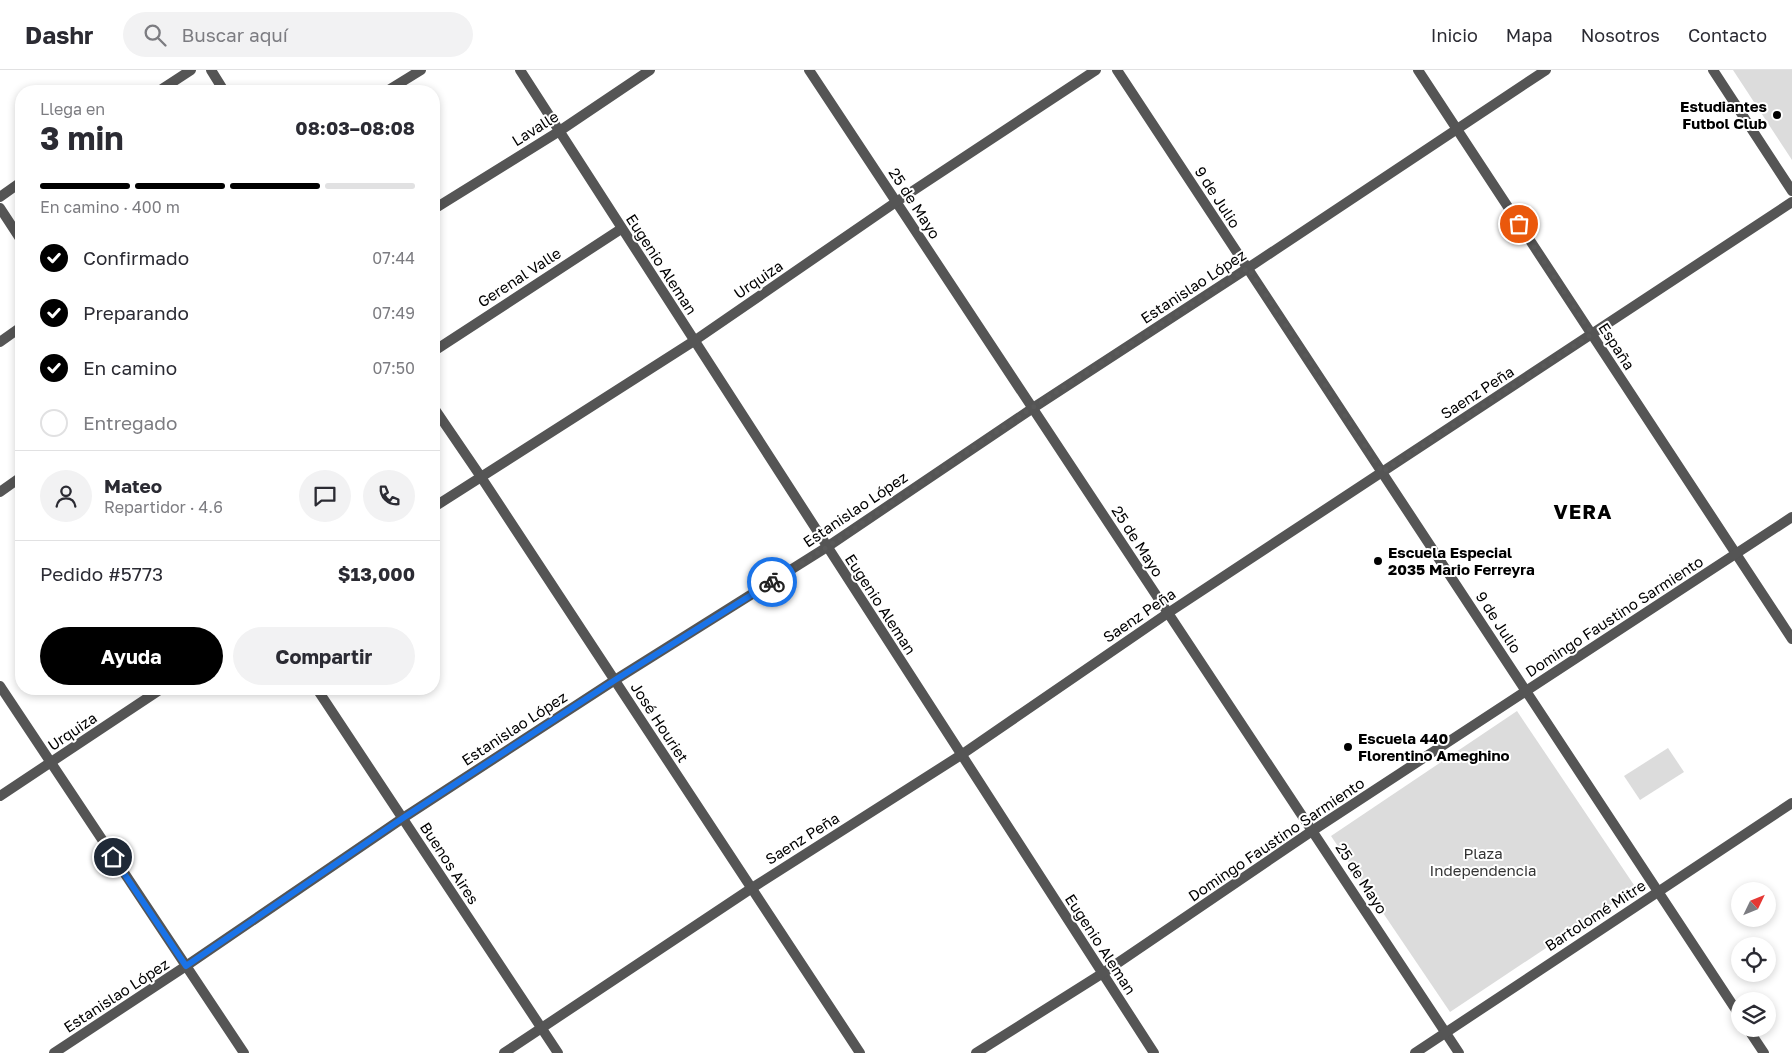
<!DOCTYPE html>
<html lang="es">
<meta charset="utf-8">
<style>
:root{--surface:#fff;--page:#f2f2f3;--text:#2b2b33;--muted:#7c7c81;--line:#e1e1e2;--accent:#000}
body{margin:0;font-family:"Golos Text",sans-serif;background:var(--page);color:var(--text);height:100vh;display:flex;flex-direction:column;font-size:19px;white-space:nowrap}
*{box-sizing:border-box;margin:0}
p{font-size:16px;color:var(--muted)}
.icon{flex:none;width:28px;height:28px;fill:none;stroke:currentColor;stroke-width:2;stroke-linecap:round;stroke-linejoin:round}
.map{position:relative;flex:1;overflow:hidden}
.details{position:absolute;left:15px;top:15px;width:425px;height:610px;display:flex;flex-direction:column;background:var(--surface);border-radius:20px;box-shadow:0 2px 8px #0003}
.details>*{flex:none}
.needle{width:32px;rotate:47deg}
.controls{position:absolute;left:1731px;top:812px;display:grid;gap:10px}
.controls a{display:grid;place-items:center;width:45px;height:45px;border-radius:50%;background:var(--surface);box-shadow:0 2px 8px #0003;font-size:25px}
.pin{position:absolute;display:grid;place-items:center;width:42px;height:42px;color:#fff;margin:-21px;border:2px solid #fff;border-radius:50%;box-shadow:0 1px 5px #0007}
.courier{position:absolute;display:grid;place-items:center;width:50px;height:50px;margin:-25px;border:4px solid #1a73e8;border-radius:50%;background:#fff;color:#222;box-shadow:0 1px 6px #0007}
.headline em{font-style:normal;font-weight:700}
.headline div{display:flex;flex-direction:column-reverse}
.headline{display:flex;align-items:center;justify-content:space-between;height:85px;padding:0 25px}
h1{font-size:32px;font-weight:700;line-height:38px}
.bar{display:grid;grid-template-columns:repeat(4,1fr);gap:8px 5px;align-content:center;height:60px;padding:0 25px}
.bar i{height:6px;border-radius:4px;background:var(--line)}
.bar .selected{background:var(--accent)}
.bar p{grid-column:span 4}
.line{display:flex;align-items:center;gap:12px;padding:0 25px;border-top:1px solid var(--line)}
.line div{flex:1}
.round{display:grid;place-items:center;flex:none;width:52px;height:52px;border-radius:26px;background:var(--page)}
ol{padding:0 25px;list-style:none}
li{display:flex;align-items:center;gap:15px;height:55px}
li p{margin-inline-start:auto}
li .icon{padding:5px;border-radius:50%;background:var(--accent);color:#fff;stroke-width:4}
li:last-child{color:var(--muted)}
li i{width:28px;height:28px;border:2px solid var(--line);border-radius:50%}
.action{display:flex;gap:10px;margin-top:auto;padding:10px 25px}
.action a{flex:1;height:58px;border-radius:30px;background:var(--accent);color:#fff;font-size:20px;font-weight:700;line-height:58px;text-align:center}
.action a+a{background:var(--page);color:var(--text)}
header{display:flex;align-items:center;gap:30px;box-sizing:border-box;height:70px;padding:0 25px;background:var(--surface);border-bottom:1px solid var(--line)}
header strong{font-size:24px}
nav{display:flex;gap:28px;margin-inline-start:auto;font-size:18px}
.search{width:350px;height:45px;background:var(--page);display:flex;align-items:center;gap:12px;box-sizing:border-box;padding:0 18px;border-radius:28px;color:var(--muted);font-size:19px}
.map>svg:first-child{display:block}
.green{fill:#dcdcdc}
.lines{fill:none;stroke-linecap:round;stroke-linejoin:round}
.minor{stroke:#555;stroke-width:10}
.tertiary{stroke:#555;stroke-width:10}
.done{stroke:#595959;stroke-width:5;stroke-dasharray:0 9}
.route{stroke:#1a73e8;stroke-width:6}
.poi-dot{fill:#000;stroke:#fff;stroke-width:2}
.labels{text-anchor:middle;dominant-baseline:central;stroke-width:4;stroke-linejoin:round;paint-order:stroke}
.poi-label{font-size:15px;font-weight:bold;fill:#000;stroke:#fff;text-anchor:start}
.street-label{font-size:15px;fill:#000;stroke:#fff}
.park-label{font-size:15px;fill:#333;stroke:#fff}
.district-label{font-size:20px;font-weight:bold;letter-spacing:1px;fill:#000;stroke:#fff}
</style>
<header>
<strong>Dashr</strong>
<div class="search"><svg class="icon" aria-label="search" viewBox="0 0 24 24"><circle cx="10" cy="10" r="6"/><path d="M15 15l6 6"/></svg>Buscar aquí</div>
<nav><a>Inicio</a><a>Mapa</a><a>Nosotros</a><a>Contacto</a></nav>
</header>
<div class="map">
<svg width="1792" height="983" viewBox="0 0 1792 983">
<rect width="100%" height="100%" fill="#fff"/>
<g class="green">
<polygon points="1733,0 1792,0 1792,90"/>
<polygon points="1517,641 1636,818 1450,942 1331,766"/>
<polygon points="1668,678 1684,702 1640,730 1624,706"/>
</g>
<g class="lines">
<g class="minor">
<polyline points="211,0 224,21"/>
<polyline points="520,0 1154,983"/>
<polyline points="809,0 1459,983"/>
<polyline points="1117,0 1740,946"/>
<polyline points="1418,0 1792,569"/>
<polyline points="1713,0 1792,121"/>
<polyline points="159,21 191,0"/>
<polyline points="387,21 421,0"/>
<polyline points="0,127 21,112"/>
<polyline points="0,138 21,170"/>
<polyline points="434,139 558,62 650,0"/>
<polyline points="0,272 21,257"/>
<polyline points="434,281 621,159"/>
<polyline points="434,338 481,407 860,983"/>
<polyline points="0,422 21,407"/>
<polyline points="434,437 694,271 896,132 1096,0"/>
<polyline points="317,619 558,983"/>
<polyline points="0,726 161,619"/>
<polyline points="1748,959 1764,983"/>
<polyline points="54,983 186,896 403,748 615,610 827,477 1033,338 1248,198 1546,0"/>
<polyline points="504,983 752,818 961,685 1168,543 1792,132"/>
<polyline points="976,983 1103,903 1312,761 1792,447"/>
<polyline points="1415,983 1792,733"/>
</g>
<polyline class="tertiary" points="0,616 244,983"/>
</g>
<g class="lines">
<polyline class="done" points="772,512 827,477 1032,338 1248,198 1382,402 1592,264 1519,154"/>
<polyline class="route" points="113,787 186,896 403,748 615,610 772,512"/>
</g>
<g class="poi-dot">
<circle cx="1777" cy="45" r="5"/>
<circle cx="1378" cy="491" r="5"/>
<circle cx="1348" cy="677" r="5"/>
</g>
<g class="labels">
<g class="poi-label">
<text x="1767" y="36" text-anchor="end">Estudiantes<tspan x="1767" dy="17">Futbol Club</tspan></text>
<text x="1388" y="482">Escuela Especial<tspan x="1388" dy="17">2035 Mario Ferreyra</tspan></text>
<text x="1358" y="668">Escuela 440<tspan x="1358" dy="17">Florentino Ameghino</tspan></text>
</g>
<g class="street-label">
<text transform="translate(535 58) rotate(-32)">Lavalle</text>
<text transform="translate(1218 127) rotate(57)">9 de Julio</text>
<text transform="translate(915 133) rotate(57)">25 de Mayo</text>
<text transform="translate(662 194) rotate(57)">Eugenio Aleman</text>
<text transform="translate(519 207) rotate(-33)">Gerenal Valle</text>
<text transform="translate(758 209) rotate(-34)">Urquiza</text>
<text transform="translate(1193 216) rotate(-33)">Estanislao López</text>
<text transform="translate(1617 276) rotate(57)">España</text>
<text transform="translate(1477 322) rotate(-33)">Saenz Peña</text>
<text transform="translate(855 439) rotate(-34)">Estanislao López</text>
<text transform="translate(1138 471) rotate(57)">25 de Mayo</text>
<text transform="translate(881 534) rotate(57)">Eugenio Aleman</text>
<text transform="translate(1139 545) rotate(-34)">Saenz Peña</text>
<text transform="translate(1614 546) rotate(-33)">Domingo Faustino Sarmiento</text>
<text transform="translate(1499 552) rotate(57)">9 de Julio</text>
<text transform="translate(660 652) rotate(57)">José Houriet</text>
<text transform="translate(514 658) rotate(-33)">Estanislao López</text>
<text transform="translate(72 661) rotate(-34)">Urquiza</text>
<text transform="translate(802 768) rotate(-32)">Saenz Peña</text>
<text transform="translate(1276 769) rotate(-34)">Domingo Faustino Sarmiento</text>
<text transform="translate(450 793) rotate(57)">Buenos Aires</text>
<text transform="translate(1362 808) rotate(57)">25 de Mayo</text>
<text transform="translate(1595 845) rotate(-33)">Bartolomé Mitre</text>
<text transform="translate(1101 874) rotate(57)">Eugenio Aleman</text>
<text transform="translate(116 925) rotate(-33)">Estanislao López</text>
</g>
<g class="park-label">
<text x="1483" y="783">Plaza<tspan x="1483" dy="17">Independencia</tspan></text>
</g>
<g class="district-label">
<text x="1583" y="441">VERA</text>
</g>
</g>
</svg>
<div class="controls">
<a><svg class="needle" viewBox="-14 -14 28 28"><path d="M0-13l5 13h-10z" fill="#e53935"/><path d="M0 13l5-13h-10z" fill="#7c7c81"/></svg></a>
<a><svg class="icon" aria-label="locate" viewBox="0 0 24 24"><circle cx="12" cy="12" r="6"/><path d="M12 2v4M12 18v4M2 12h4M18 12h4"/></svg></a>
<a><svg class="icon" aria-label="layers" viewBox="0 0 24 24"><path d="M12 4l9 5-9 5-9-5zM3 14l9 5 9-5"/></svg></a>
</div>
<div class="pin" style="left:1519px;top:154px;background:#ea580c"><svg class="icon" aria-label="bag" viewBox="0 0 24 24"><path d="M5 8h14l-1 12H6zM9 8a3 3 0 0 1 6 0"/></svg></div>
<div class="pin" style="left:113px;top:787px;background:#1f2937"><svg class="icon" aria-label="home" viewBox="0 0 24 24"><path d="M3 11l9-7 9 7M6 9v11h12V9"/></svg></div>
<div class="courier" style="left:772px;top:512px"><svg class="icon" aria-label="bike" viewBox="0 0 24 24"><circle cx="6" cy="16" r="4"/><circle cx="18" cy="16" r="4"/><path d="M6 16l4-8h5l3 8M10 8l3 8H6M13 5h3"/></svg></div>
<section class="details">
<div class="headline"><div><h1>3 min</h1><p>Llega en</p></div><em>08:03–08:08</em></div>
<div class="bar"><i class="selected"></i><i class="selected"></i><i class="selected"></i><i></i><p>En camino · 400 m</p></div>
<ol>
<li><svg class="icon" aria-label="check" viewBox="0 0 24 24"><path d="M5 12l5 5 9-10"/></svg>Confirmado<p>07:44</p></li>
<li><svg class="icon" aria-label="check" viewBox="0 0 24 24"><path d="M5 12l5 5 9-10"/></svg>Preparando<p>07:49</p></li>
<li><svg class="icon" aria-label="check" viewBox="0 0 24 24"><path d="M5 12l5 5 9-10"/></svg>En camino<p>07:50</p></li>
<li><i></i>Entregado</li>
</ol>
<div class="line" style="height:90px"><a class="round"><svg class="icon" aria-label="person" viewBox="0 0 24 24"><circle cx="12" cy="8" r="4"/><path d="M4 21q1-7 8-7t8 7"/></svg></a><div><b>Mateo</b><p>Repartidor · 4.6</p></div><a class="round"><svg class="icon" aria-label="chat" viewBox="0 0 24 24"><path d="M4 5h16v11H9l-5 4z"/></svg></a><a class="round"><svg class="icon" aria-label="phone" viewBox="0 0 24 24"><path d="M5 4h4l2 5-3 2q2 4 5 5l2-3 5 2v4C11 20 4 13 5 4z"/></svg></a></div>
<div class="line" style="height:65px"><div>Pedido #5773</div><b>$13,000</b></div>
<div class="action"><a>Ayuda</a><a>Compartir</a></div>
</section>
</div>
